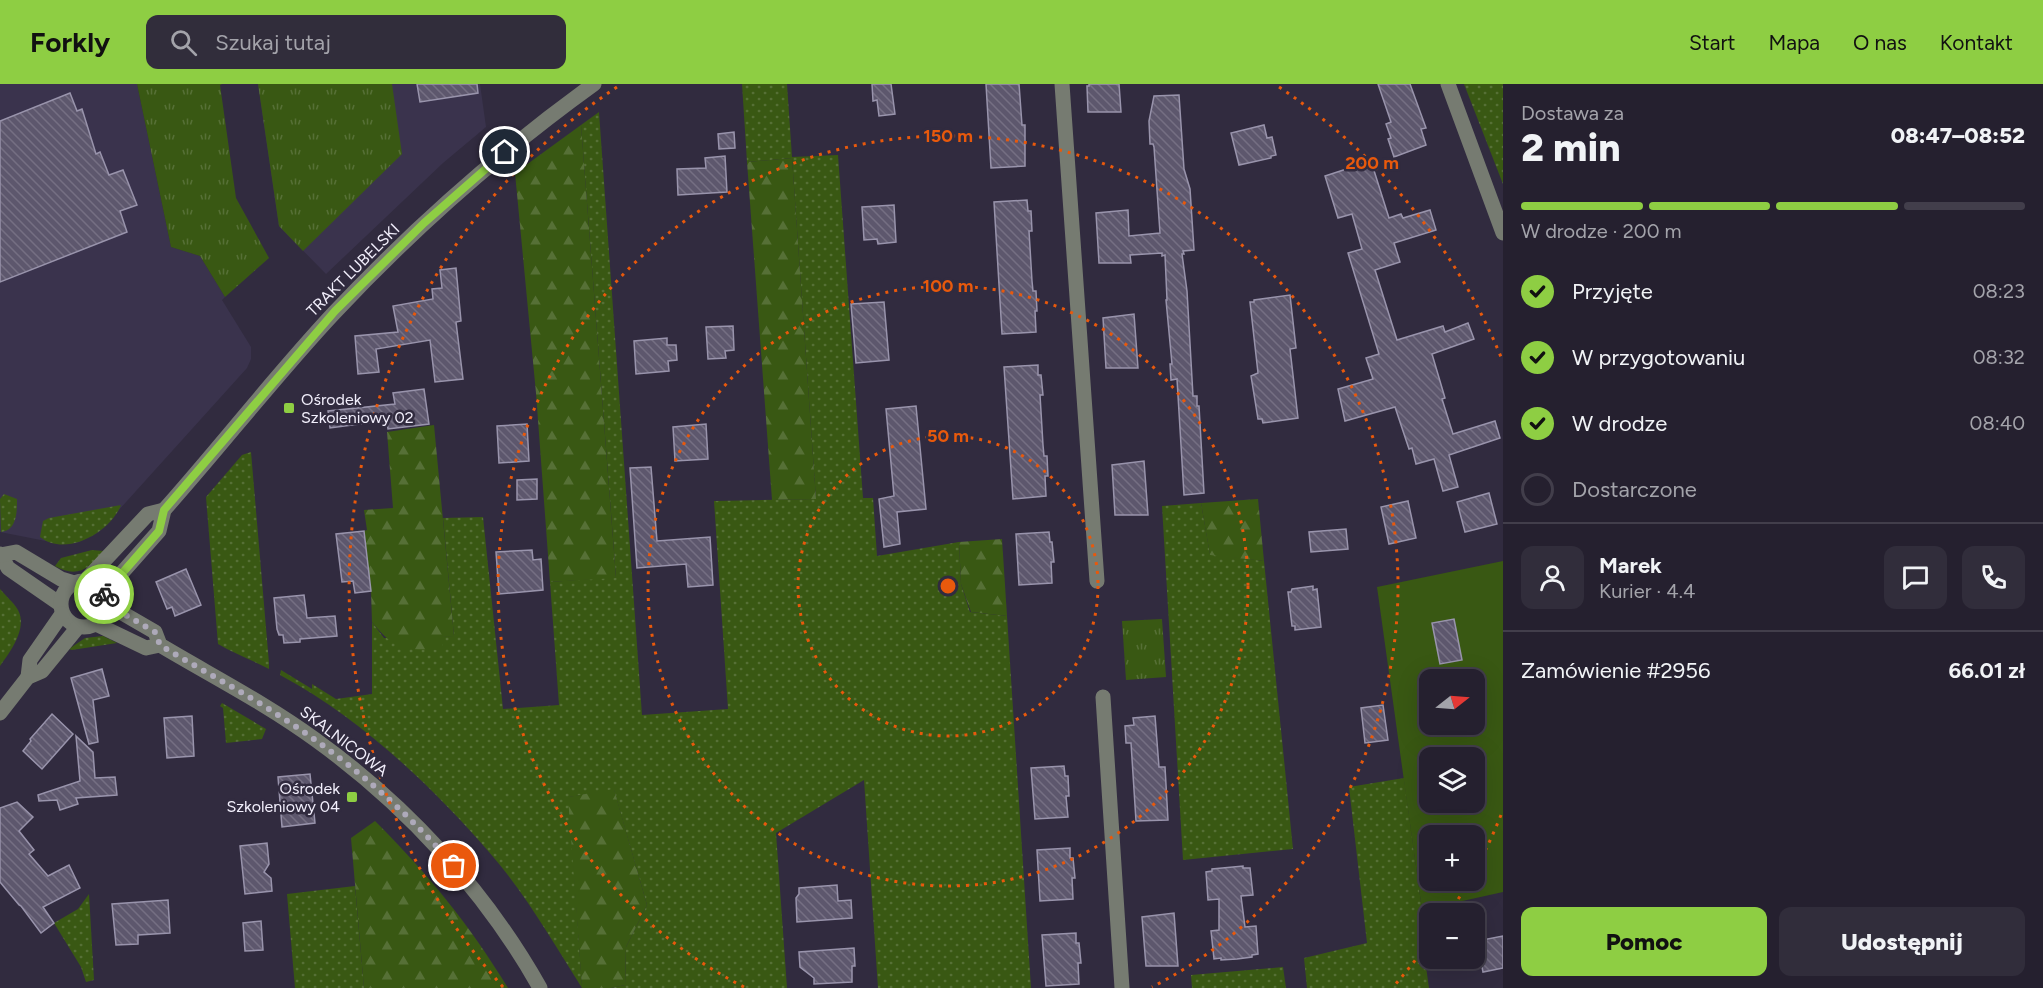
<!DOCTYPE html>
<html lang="pl">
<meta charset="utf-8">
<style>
:root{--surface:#25202f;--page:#312d3b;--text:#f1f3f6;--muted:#a3a3aa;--line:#423e4b;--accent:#8ece43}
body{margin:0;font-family:Figtree,sans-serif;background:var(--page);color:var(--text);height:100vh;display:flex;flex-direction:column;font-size:22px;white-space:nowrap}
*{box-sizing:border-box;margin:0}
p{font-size:20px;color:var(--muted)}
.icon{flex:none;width:33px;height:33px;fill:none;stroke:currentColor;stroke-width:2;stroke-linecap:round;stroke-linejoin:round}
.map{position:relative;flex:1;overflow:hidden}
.details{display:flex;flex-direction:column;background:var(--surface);width:540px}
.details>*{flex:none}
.needle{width:39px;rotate:73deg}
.fabs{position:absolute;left:1419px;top:585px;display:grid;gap:12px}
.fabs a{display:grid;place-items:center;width:66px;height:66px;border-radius:12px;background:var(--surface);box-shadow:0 6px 24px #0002,0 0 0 2px var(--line);font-size:30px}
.pin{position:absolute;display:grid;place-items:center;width:51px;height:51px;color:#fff;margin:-26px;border:3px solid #fff;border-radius:50%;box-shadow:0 2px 6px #0007}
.courier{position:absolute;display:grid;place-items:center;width:60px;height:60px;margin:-30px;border:4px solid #8ece43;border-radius:50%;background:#fff;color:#222;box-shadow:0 2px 8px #0007}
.overview em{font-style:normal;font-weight:800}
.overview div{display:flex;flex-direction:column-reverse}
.overview{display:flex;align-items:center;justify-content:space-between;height:102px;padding:0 18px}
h1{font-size:39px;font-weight:800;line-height:45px}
.bar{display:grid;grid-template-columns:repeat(4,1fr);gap:9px 6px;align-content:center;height:72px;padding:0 18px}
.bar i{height:8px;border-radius:4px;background:var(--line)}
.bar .selected{background:var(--accent)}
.bar p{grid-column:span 4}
.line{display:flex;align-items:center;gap:15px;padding:0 18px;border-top:2px solid var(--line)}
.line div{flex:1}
.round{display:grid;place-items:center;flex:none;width:63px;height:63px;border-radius:12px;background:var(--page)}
ol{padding:0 18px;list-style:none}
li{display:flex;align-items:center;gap:18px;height:66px}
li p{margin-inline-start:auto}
li .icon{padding:6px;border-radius:50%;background:var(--accent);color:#111;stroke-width:4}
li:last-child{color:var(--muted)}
li i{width:33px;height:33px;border:3px solid var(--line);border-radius:50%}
.primary-button{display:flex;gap:12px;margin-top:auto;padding:12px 18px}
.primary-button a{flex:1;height:69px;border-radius:12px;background:var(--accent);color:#111;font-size:24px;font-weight:800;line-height:69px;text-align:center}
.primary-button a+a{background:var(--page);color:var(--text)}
header{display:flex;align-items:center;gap:36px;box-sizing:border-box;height:84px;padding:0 30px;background:var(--accent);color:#111}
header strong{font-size:28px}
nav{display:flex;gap:33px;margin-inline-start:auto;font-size:21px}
.search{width:420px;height:54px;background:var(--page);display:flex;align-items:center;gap:15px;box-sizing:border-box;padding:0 21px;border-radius:12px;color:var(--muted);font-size:22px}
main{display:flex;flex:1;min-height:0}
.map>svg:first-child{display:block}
.built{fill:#3a334d}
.grass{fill:url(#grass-dots)}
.forest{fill:url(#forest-firs)}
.park{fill:url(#park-tufts)}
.garden{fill:#395813;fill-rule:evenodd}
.building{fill:url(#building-back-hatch);stroke:#9994ac;stroke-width:1.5}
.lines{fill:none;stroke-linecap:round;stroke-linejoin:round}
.minor{stroke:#767b71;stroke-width:15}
.done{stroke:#aeaaba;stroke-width:6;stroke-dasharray:0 10.8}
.route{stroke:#8ece43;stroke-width:8}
.ring{fill:none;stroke:#e8590c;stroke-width:3;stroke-dasharray:3 6}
.poi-dot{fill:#8ece43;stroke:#312b3f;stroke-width:2}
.labels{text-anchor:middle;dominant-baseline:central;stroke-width:5;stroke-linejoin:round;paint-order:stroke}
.street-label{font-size:16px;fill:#f2effc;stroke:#312b3f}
.poi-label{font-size:16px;fill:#f2effc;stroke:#312b3f;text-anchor:start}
.centre{fill:#e8590c;stroke:#312b3f;stroke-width:3}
.ring-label{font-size:18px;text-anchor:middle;font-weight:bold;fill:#e8590c;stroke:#312b3f;stroke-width:5;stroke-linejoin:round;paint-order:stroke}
</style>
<header>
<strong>Forkly</strong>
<div class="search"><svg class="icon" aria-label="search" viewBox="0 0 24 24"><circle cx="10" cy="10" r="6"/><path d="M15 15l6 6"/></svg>Szukaj tutaj</div>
<nav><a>Start</a><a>Mapa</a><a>O nas</a><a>Kontakt</a></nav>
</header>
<main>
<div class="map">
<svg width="1503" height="904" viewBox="0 0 1503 904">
<defs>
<pattern id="grass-dots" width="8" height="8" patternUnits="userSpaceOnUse" patternTransform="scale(1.5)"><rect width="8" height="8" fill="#395813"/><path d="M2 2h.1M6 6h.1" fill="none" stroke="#567036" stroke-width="1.8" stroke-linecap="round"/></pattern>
<pattern id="forest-firs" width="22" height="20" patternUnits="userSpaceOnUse" patternTransform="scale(1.5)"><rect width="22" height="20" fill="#395813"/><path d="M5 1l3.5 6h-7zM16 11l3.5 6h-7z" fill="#567036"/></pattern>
<pattern id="park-tufts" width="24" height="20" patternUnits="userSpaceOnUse" patternTransform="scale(1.5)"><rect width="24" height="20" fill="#395813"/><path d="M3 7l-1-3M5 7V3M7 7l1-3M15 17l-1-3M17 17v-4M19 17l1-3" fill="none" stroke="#567036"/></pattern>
<pattern id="building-back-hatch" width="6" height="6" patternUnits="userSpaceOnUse" patternTransform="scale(1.5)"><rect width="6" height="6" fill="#5d576d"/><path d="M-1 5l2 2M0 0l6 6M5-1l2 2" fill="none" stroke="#756f83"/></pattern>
</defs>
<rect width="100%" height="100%" fill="#312b3f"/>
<g class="built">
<polygon points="0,0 137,0 171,163 200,172 225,213 222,216 251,263 251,275 247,284 99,448 77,459 61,460 0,448"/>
<polygon points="258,0 480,0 486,43 443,79 326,190 279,142"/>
</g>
<g class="grass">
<path d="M 742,0 L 787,0 L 792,73 L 838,71 L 863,414 L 873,414 L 877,472 L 959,458 L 961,500 L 970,528 L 1007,532 L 1031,904 L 878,904 L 864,696 L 776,749 L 787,904 L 611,904 L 625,901 L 626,863 L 647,821 L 614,706 L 569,713 L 582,903 L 584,904 L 582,904 C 553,858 525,809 489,768 C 430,700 360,634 280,591 L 281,586 L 312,605 L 312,600 L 336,615 L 372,610 L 372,538 L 384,554 L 454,552 L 443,434 L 483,433 L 503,625 L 559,621 L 550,498 L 616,493 L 581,41 L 599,28 L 642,631 L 728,625 L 714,417 L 816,415 L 792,74 L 747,78 Z"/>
<polygon points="1464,0 1503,0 1503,100"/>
<path d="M 251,368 L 269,579 L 269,585 C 252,576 235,570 218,560 L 206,413 L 242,371 Z"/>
<path d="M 4,410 L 17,415 C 17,428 17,446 1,448 L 0,415 Z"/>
<polygon points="1201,419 1210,470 1264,477 1293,765 1183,776 1162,422"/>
<path d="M 121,421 C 111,447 67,474 40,453 L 43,437 L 49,434 Z"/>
<path d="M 92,466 L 104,467 C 90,484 77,495 55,482 L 61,474 Z"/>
<path d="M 0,505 C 5,511 14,519 18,526 C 28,544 10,568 0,582 Z"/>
<polygon points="103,552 117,559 72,566 69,565 85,554"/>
<polygon points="222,619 266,645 262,655 226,659 223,624 220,622"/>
<polygon points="1404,694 1422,826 1422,854 1429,904 1307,904 1304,874 1367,859 1349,703"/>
<polygon points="355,802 364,904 295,904 287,810"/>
<polygon points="89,810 94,896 86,898 81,883 54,839 78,825"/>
<polygon points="1283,883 1286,904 1192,904 1191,891"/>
</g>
<g class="forest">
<polygon points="581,41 616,494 550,498 536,309 515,89"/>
<polygon points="792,74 816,415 772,416 747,78"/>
<path d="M 434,341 L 454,552 L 442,553 L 443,566 C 405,565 397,569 372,538 L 371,507 L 364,447 L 367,446 L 364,426 L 393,424 L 387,348 Z"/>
<polygon points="1258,415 1264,477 1210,471 1201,419"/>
<polygon points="1002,455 1007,532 971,528 961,500 959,458"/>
<polygon points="614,705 647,821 626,863 625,901 611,904 582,904 568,713"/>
<path d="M 375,737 C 429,791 468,839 508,904 L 364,904 L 351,754 Z"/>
</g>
<g class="park">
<polygon points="137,0 222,0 220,1 236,114 269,174 225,213 200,172 171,163"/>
<polygon points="258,0 392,0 402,70 303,167 279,142"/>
<polygon points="1162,535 1166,593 1126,596 1122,537"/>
</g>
<path class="garden" d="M 1503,477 L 1503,808 L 1422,826 L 1377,503 ZM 1430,596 L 1474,596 L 1474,640 L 1430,640 ZM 1430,674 L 1474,674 L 1474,718 L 1430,718 ZM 1430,752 L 1474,752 L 1474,796 L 1430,796 Z"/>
<g class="building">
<polygon points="417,0 477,0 478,9 420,18"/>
<polygon points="872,0 891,0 895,30 879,32 877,16 873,17"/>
<polygon points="986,0 1019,0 1022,41 1025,41 1025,82 991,84"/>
<polygon points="1089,0 1119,0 1121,28 1088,28 1087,2 1089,2"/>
<polygon points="1378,0 1410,0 1426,44 1421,45 1426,61 1394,73 1388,55 1391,54 1386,40 1391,38"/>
<polygon points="70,9 77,27 82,25 96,70 100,68 109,91 123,86 137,121 120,127 127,148 0,198 0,37"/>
<polygon points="1179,11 1184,85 1190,105 1194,166 1183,167 1184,170 1182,170 1187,207 1193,312 1197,312 1197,322 1199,322 1204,409 1184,411 1177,295 1171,296 1170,280 1172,280 1166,216 1167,216 1165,171 1162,172 1162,169 1130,171 1131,179 1099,179 1096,129 1128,126 1129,152 1160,149 1154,63 1153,60 1150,60 1149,37 1154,12"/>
<polygon points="1264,41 1267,54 1272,53 1276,71 1271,72 1271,74 1239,81 1231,49"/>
<polygon points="734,48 735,64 719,65 718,50"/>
<polygon points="725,72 727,108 678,111 677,85 706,84 705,74"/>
<polygon points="1371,77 1389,134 1401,130 1403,134 1430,126 1436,146 1394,159 1400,178 1375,186 1397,256 1443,242 1445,248 1468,239 1474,255 1432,270 1445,314 1442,315 1453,350 1495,337 1500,354 1449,371 1458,403 1443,407 1434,375 1416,380 1412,364 1409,365 1395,323 1345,337 1338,305 1373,295 1366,274 1379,270 1348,169 1362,165 1352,130 1338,134 1325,92"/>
<polygon points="1027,116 1028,127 1031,127 1032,147 1029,147 1032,197 1033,207 1036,207 1037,227 1035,227 1036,248 1002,250 994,118"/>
<polygon points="894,121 896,158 878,160 877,155 864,156 862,123"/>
<polygon points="456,184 461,237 456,238 463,295 435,298 430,256 376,265 379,288 358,290 355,252 398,248 393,222 433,215 432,205 442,204 440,186"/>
<polygon points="1290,211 1296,264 1290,265 1298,334 1263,339 1262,335 1258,335 1251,292 1258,289 1250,218 1254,218 1254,216"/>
<polygon points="884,218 889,276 856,279 851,220"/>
<polygon points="1134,230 1138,284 1106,284 1103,234"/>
<polygon points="733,242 734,266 725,267 726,274 708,275 706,243"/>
<polygon points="667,254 667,261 676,261 677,276 668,277 669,287 636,290 634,257"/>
<polygon points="1038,281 1038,291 1041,291 1043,311 1040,311 1043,361 1044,372 1047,372 1048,392 1045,392 1046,412 1013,415 1004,283"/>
<polygon points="424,305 429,340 388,345 387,339 375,338 330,344 328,327 395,320 393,309"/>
<polygon points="916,322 926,425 897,428 900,460 884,463 879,415 894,412 886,325"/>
<polygon points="527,340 529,377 499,379 497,342"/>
<polygon points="706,340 708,375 675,377 673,343"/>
<polygon points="1144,377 1148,431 1115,431 1112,381"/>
<polygon points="651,383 657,457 710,453 713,501 688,503 686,480 637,484 630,384"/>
<polygon points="537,395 537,415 517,416 517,396"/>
<polygon points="1489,409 1497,440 1465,448 1457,418"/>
<polygon points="1408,417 1416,454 1389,460 1381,423"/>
<polygon points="1346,445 1348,465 1311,468 1309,448"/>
<polygon points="364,447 371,507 355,509 353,497 342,498 336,450"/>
<polygon points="1049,448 1050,458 1052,458 1054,478 1051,478 1052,499 1019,501 1016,450"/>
<polygon points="532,466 533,476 541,475 543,506 499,510 496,468"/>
<polygon points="186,485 201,521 175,532 172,523 167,525 156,498"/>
<polygon points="1313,502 1313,506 1317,505 1321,543 1295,546 1295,542 1292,542 1288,508 1291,508 1292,505"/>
<polygon points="304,511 307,534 335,532 337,552 300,555 300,558 284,559 283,551 279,551 277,545 274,514"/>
<polygon points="1454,535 1462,576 1440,580 1432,539"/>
<polygon points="102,585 109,612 93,616 98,658 89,660 71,594"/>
<polygon points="1383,621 1388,656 1365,659 1361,624"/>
<polygon points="52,630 73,650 42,685 23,667 31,657 30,655"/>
<polygon points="192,632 194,672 167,674 164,634"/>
<polygon points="1155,632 1159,683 1165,683 1168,736 1136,737 1131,659 1126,659 1125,642 1134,641 1133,634"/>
<polygon points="76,652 93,668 95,694 115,693 117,711 76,714 78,720 60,726 57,716 39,717 38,711 80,697"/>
<polygon points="1064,682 1065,692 1068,692 1069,712 1066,712 1068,733 1035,735 1031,684"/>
<polygon points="310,690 315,739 282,743 278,693"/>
<polygon points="17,718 33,733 19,747 34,766 29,770 48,792 69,781 80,804 43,823 54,839 41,849 21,822 19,821 0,798 0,724"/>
<polygon points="267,759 269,780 264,788 271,794 272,807 245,810 240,762"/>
<polygon points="1070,764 1070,774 1073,774 1075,794 1072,794 1073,815 1040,817 1037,766"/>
<polygon points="1243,782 1243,784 1250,784 1253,811 1241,812 1245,843 1256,842 1258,870 1252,871 1252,873 1237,875 1221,876 1221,874 1214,875 1211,847 1219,846 1219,815 1208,816 1206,788 1212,787 1212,785"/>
<polygon points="837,801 838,817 851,816 852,834 797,838 796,814 799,810 799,804"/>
<polygon points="168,816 170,849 138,851 138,860 116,861 112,820"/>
<polygon points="1174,829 1178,882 1146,882 1142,833"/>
<polygon points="261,837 263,866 245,867 243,839"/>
<polygon points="1076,849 1076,859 1079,859 1081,879 1078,879 1079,900 1046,902 1042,851"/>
<polygon points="1503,852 1503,884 1483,888 1477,857"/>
<polygon points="854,864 855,882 852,882 852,898 814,900 814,894 800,883 799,868"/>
</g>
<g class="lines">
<g class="minor">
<polyline points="1062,0 1097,497"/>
<polyline points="1448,0 1503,149"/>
<polyline points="0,470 8,484 60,520"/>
<polyline points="1,471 16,468 61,495 74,499"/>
<circle cx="84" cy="520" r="23"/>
<polyline points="85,497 148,430 164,426"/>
<path d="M 104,509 L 159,447 L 164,426 C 222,361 275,292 334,229 C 413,145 501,67 594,0"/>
<path d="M 107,517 L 117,526 L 155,548 L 160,561 C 212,592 267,620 316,656 C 406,721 485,806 540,904"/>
<polyline points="96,540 146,564 160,561"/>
<polyline points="28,593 30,576 62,530"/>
<polyline points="1103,613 1122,904"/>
<polyline points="0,629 28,593 42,587 78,543"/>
</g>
</g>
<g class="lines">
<path class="done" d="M 104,510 L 107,517 L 117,526 L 155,548 L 160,561 C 199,585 240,606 278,631 C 343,672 403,723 454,782"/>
<polyline class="route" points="104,510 159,447 164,426 335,227 424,139 505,68"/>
</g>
<g class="ring">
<circle cx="948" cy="502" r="150"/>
<circle cx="948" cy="502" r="300"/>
<path d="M744 903A450 450 0 1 1 1152 903"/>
<path d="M1501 731A599 599 0 0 1 1477 783M1469 797A599 599 0 0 1 1450 828M1426 862A599 599 0 0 1 1393 903M503 903A599 599 0 0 1 617 3M1279 3A599 599 0 0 1 1501 273"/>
</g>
<g class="poi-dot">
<rect x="283" y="318" width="12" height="12" rx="3"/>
<rect x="346" y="707" width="12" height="12" rx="3"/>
</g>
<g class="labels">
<g class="street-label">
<text transform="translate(353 186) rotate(-45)">TRAKT LUBELSKI</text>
<text transform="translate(344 657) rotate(37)">SKALNICOWA</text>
</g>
<g class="poi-label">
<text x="301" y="315">Ośrodek<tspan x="301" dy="18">Szkoleniowy 02</tspan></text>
<text x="340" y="704" text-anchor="end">Ośrodek<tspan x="340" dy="18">Szkoleniowy 04</tspan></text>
</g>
</g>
<circle cx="948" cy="502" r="9" class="centre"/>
<g class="ring-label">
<text x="948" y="58">150 m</text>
<text x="1372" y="85">200 m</text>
<text x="948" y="208">100 m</text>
<text x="948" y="358">50 m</text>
</g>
</svg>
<div class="fabs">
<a><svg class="needle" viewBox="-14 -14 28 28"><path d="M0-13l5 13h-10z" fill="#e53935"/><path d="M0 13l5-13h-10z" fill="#a3a3aa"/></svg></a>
<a><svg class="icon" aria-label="layers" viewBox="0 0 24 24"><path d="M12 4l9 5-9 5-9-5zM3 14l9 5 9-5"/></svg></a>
<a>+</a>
<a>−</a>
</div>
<div class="pin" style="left:454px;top:782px;background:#ea580c"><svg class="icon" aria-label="bag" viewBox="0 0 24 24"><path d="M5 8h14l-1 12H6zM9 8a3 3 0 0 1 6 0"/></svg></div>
<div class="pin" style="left:505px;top:68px;background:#1f2937"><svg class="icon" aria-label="home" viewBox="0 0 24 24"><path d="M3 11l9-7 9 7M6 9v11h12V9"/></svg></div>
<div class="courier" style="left:104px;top:510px"><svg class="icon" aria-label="bike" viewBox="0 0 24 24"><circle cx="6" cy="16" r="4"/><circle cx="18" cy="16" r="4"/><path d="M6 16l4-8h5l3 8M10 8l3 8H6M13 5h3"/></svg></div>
</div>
<section class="details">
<div class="overview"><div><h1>2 min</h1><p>Dostawa za</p></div><em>08:47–08:52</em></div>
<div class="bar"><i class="selected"></i><i class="selected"></i><i class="selected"></i><i></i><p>W drodze · 200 m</p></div>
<ol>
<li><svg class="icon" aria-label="check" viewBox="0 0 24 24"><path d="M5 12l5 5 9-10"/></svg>Przyjęte<p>08:23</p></li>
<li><svg class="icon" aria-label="check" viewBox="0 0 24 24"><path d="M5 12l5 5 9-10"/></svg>W przygotowaniu<p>08:32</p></li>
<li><svg class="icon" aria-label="check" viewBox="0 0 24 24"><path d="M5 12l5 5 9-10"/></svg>W drodze<p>08:40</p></li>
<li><i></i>Dostarczone</li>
</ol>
<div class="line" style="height:108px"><a class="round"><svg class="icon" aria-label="person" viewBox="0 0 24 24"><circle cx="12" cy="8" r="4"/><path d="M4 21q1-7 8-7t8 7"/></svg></a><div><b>Marek</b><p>Kurier · 4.4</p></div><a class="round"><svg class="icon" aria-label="chat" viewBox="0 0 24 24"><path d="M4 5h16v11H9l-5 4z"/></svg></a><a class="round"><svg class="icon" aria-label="phone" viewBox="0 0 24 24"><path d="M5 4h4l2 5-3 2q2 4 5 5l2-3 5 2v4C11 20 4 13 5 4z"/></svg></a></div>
<div class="line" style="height:78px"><div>Zamówienie #2956</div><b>66.01 zł</b></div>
<div class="primary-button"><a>Pomoc</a><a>Udostępnij</a></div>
</section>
</main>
